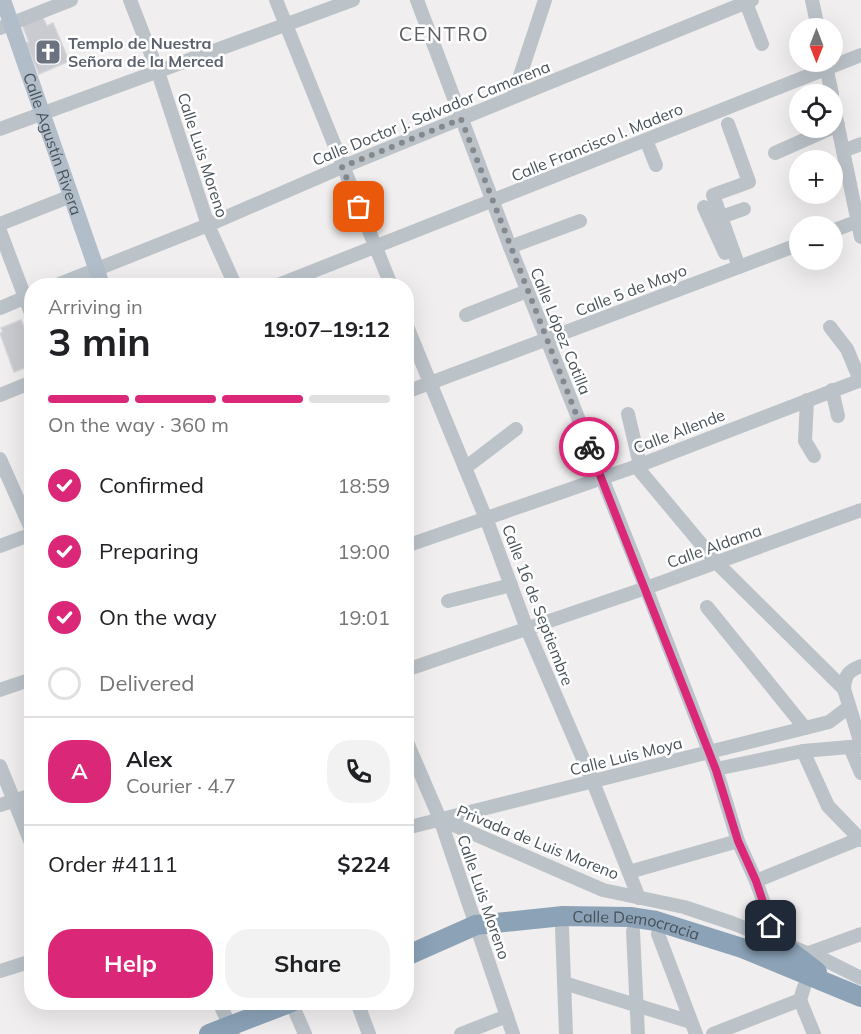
<!DOCTYPE html>
<meta charset="utf-8">
<style>
:root{--surface:#fff;--page:#f2f2f2;--text:#202124;--muted:#757577;--line:#e0e0e0;--accent:#db2777}
body{margin:0;font-family:Mulish,sans-serif;background:var(--page);color:var(--text);height:100vh;display:flex;flex-direction:column;font-size:22px;white-space:nowrap}
*{box-sizing:border-box;margin:0}
p{font-size:20px;color:var(--muted)}
.icon{flex:none;width:33px;height:33px;fill:none;stroke:currentColor;stroke-width:2;stroke-linecap:round;stroke-linejoin:round}
.map{position:relative;flex:1;overflow:hidden}
.sheet{position:absolute;left:24px;top:278px;width:390px;height:732px;display:flex;flex-direction:column;background:var(--surface);border-radius:24px;box-shadow:0 6px 24px #0002}
.sheet>*{flex:none}
.needle{width:39px;rotate:180deg}
.buttons{position:absolute;left:789px;top:18px;display:grid;gap:12px}
.buttons a{display:grid;place-items:center;width:54px;height:54px;border-radius:50%;background:var(--surface);box-shadow:0 6px 24px #0002;font-size:30px}
.pin{position:absolute;display:grid;place-items:center;width:51px;height:51px;color:#fff;margin:-26px;border-radius:12px;box-shadow:0 3px 9px #0006}
.courier{position:absolute;display:grid;place-items:center;width:60px;height:60px;margin:-30px;border:4px solid #db2777;border-radius:50%;background:#fff;color:#222;box-shadow:0 2px 8px #0007}
.overview em{font-style:normal;font-weight:700}
.overview div{display:flex;flex-direction:column-reverse}
.overview{display:flex;align-items:center;justify-content:space-between;height:102px;padding:0 24px}
h1{font-size:39px;font-weight:700;line-height:45px}
.bar{display:grid;grid-template-columns:repeat(4,1fr);gap:9px 6px;align-content:center;height:72px;padding:0 24px}
.bar i{height:8px;border-radius:4px;background:var(--line)}
.bar .current{background:var(--accent)}
.bar p{grid-column:span 4}
.line{display:flex;align-items:center;gap:15px;padding:0 24px;border-top:2px solid var(--line)}
.line div{flex:1}
.round{display:grid;place-items:center;flex:none;width:63px;height:63px;border-radius:24px;background:var(--page)}
ol{padding:0 24px;list-style:none}
li{display:flex;align-items:center;gap:18px;height:66px}
li p{margin-inline-start:auto}
li .icon{padding:6px;border-radius:50%;background:var(--accent);color:#fff;stroke-width:4}
li:last-child{color:var(--muted)}
li i{width:33px;height:33px;border:3px solid var(--line);border-radius:50%}
.primary-button{display:flex;gap:12px;margin-top:auto;padding:12px 24px}
.primary-button a{flex:1;height:69px;border-radius:24px;background:var(--accent);color:#fff;font-size:24px;font-weight:700;line-height:69px;text-align:center}
.primary-button a+a{background:var(--page);color:var(--text)}
.map>svg:first-child{display:block}
.building{fill:#c9cbd0;stroke:#d3d5d9;stroke-width:1.5}
.lines{fill:none;stroke-linecap:round;stroke-linejoin:round}
.minor{stroke:#bbc3c9;stroke-width:14}
.major{stroke:#b1beca;stroke-width:16}
.highway{stroke:#8ba2b7;stroke-width:20}
.done{stroke:#83898d;stroke-width:6;stroke-dasharray:0 10.8}
.route{stroke:#db2777;stroke-width:8}
.labels{text-anchor:middle;dominant-baseline:central;stroke-width:5;stroke-linejoin:round;paint-order:stroke}
.worship-label{font-size:16px;font-weight:bold;fill:#5b616d;stroke:#fff;text-anchor:start}
.street-label{font-size:16px;fill:#485259;stroke:#fff}
.quarter-label{font-size:20px;letter-spacing:1.5px;fill:#5b5e62;stroke:#fff}
</style>
<div class="map">
<svg width="861" height="1034" viewBox="0 0 861 1034">
<rect width="100%" height="100%" fill="#f0eeee"/>
<g class="building">
<polygon points="42,16 47,26 53,23 69,61 39,74 26,43 29,42 22,24"/>
<polygon points="21,320 32,346 32,365 14,372 0,333 3,332 1,328"/>
</g>
<g class="lines">
<g class="minor">
<polyline points="130,0 158,72 208,225 235,285"/>
<polyline points="276,0 391,285"/>
<polyline points="417,0 510,247 646,588 716,769 738,841 756,881 778,942"/>
<polyline points="812,0 818,28"/>
<polyline points="746,3 762,44"/>
<polyline points="0,28 71,0"/>
<polyline points="825,62 832,94"/>
<polyline points="513,97 545,0"/>
<polyline points="832,98 861,237"/>
<polyline points="728,124 749,182 713,195 739,267"/>
<polyline points="0,129 353,0"/>
<polyline points="646,140 656,165"/>
<polyline points="843,151 861,144"/>
<polyline points="775,153 838,125"/>
<polyline points="704,207 725,253"/>
<polyline points="721,217 744,209"/>
<polyline points="0,224 71,196"/>
<polyline points="0,231 32,316"/>
<polyline points="832,231 861,220"/>
<polyline points="510,247 580,221"/>
<polyline points="57,285 208,225 342,167 752,0"/>
<polyline points="278,285 861,55"/>
<polyline points="0,308 31,295"/>
<polyline points="466,315 527,291"/>
<polyline points="406,324 489,526 527,629 593,782 639,898"/>
<polyline points="830,327 847,349 860,380"/>
<polyline points="832,390 838,416"/>
<polyline points="406,392 800,244"/>
<polyline points="0,395 32,382"/>
<polyline points="807,400 805,441 814,456"/>
<polyline points="628,414 640,465"/>
<polyline points="0,459 32,531"/>
<polyline points="636,466 717,563 844,689 861,744"/>
<polyline points="465,468 516,429"/>
<polyline points="0,546 32,534"/>
<polyline points="406,546 640,465 861,380"/>
<polyline points="448,601 511,585"/>
<polyline points="707,607 805,728"/>
<polyline points="406,670 646,588 861,510"/>
<path d="M 844,689 C 845,675 848,671 861,666"/>
<polyline points="0,690 32,679"/>
<polyline points="406,740 440,819 513,1034"/>
<polyline points="850,747 861,773"/>
<polyline points="803,751 828,806 861,840"/>
<polyline points="0,766 32,845"/>
<polyline points="716,769 803,751 861,746"/>
<polyline points="0,805 32,795"/>
<polyline points="440,819 603,890 684,907 732,923 827,961 861,978"/>
<polyline points="406,828 829,722 849,707"/>
<polyline points="629,872 738,841"/>
<polyline points="756,881 859,839"/>
<polyline points="562,928 566,1034"/>
<polyline points="633,931 638,1034"/>
<polyline points="658,934 696,1034"/>
<polyline points="806,954 861,934"/>
<polyline points="0,971 32,961"/>
<polyline points="564,983 691,1022"/>
<polyline points="804,987 800,1000 814,1034"/>
<polyline points="219,1002 233,1033"/>
<polyline points="291,1002 305,1034"/>
<polyline points="357,1002 369,1034"/>
<polyline points="461,1034 507,1016"/>
<polyline points="713,1034 800,1000"/>
</g>
<path class="major" id="s1" d="M 3,0 L 102,285"/>
<g class="highway">
<polyline points="778,942 817,972"/>
<path id="s2" d="M 406,956 L 476,925 L 563,916 L 630,917 L 656,921 L 742,948 L 861,997"/>
<polyline points="209,1034 292,1002"/>
</g>
</g>
<g class="lines">
<polyline class="done" points="359,207 342,167 461,119 589,447"/>
<polyline class="route" points="589,447 716,770 738,841 756,881 771,926"/>
</g>
<defs>
<g id="church-square" transform="scale(1.35)"><rect x="-9" y="-9" width="18" height="18" rx="4" fill="#6b7280" stroke="#fff"/><path d="M-1.2-6h2.4v3.5h3.3v2.4h-3.3V6h-2.4V-.1h-3.3v-2.4h3.3Z" fill="#fff"/></g>
</defs>
<g fill-rule="evenodd">
<use href="#church-square" x="48" y="52"/>
</g>
<g class="labels">
<g class="worship-label">
<text x="68" y="43">Templo de Nuestra<tspan x="68" dy="18">Señora de la Merced</tspan></text>
</g>
<g class="street-label">
<text transform="translate(431 113) rotate(-22)">Calle Doctor J. Salvador Camarena</text>
<text transform="translate(597 142) rotate(-22)">Calle Francisco I. Madero</text>
<text stroke="none"><textPath href="#s1" startOffset="152">Calle Agustín Rivera</textPath></text>
<text transform="translate(203 155) rotate(72)">Calle Luis Moreno</text>
<text transform="translate(631 290) rotate(-21)">Calle 5 de Mayo</text>
<text transform="translate(561 331) rotate(68)">Calle López Cotilla</text>
<text transform="translate(679 431) rotate(-21)">Calle Allende</text>
<text transform="translate(714 546) rotate(-20)">Calle Aldama</text>
<text transform="translate(538 605) rotate(69)">Calle 16 de Septiembre</text>
<text transform="translate(626 756) rotate(-14)">Calle Luis Moya</text>
<text transform="translate(538 842) rotate(22)">Privada de Luis Moreno</text>
<text transform="translate(484 897) rotate(71)">Calle Luis Moreno</text>
<text stroke="none"><textPath href="#s2" startOffset="238">Calle Democracia</textPath></text>
</g>
<g class="quarter-label">
<text x="444" y="33">CENTRO</text>
</g>
</g>
</svg>
<div class="buttons">
<a><svg class="needle" viewBox="-14 -14 28 28"><path d="M0-13l5 13h-10z" fill="#e53935"/><path d="M0 13l5-13h-10z" fill="#757577"/></svg></a>
<a><svg class="icon" aria-label="locate" viewBox="0 0 24 24"><circle cx="12" cy="12" r="6"/><path d="M12 2v4M12 18v4M2 12h4M18 12h4"/></svg></a>
<a>+</a>
<a>−</a>
</div>
<div class="pin" style="left:359px;top:207px;background:#ea580c"><svg class="icon" aria-label="bag" viewBox="0 0 24 24"><path d="M5 8h14l-1 12H6zM9 8a3 3 0 0 1 6 0"/></svg></div>
<div class="pin" style="left:771px;top:926px;background:#1f2937"><svg class="icon" aria-label="home" viewBox="0 0 24 24"><path d="M3 11l9-7 9 7M6 9v11h12V9"/></svg></div>
<div class="courier" style="left:589px;top:447px"><svg class="icon" aria-label="bike" viewBox="0 0 24 24"><circle cx="6" cy="16" r="4"/><circle cx="18" cy="16" r="4"/><path d="M6 16l4-8h5l3 8M10 8l3 8H6M13 5h3"/></svg></div>
<section class="sheet">
<div class="overview"><div><h1>3 min</h1><p>Arriving in</p></div><em>19:07–19:12</em></div>
<div class="bar"><i class="current"></i><i class="current"></i><i class="current"></i><i></i><p>On the way · 360 m</p></div>
<ol>
<li><svg class="icon" aria-label="check" viewBox="0 0 24 24"><path d="M5 12l5 5 9-10"/></svg>Confirmed<p>18:59</p></li>
<li><svg class="icon" aria-label="check" viewBox="0 0 24 24"><path d="M5 12l5 5 9-10"/></svg>Preparing<p>19:00</p></li>
<li><svg class="icon" aria-label="check" viewBox="0 0 24 24"><path d="M5 12l5 5 9-10"/></svg>On the way<p>19:01</p></li>
<li><i></i>Delivered</li>
</ol>
<div class="line" style="height:108px"><b class="round" style="background:var(--accent);color:#fff">A</b><div><b>Alex</b><p>Courier · 4.7</p></div><a class="round"><svg class="icon" aria-label="phone" viewBox="0 0 24 24"><path d="M5 4h4l2 5-3 2q2 4 5 5l2-3 5 2v4C11 20 4 13 5 4z"/></svg></a></div>
<div class="line" style="height:78px"><div>Order #4111</div><b>$224</b></div>
<div class="primary-button"><a>Help</a><a>Share</a></div>
</section>
</div>
